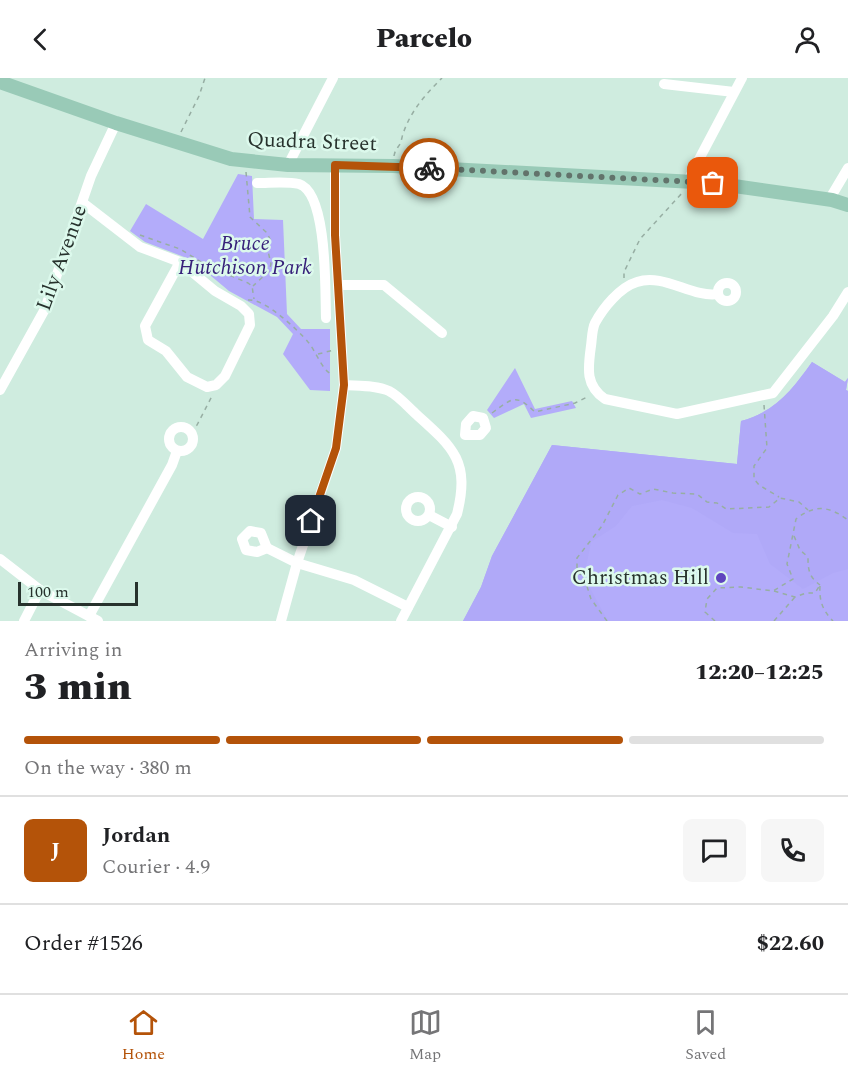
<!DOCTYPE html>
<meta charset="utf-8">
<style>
:root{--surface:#fff;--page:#f6f6f6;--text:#202124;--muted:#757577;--line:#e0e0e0;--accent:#b45309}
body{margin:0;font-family:Spectral,serif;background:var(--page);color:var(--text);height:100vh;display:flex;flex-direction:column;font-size:22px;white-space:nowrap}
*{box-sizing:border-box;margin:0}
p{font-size:20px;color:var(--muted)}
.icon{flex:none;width:33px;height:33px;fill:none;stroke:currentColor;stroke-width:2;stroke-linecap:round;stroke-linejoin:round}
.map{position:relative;height:543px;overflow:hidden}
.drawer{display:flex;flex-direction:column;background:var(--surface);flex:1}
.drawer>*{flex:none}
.scale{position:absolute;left:18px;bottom:15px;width:120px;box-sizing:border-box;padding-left:6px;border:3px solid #27322d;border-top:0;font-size:16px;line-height:21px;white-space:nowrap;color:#27322d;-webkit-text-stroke:4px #dcf9ec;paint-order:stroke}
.pin{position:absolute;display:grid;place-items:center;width:51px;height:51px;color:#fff;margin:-26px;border-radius:12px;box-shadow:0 3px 9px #0006}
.courier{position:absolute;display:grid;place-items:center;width:60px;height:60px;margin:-30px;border:4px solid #b45309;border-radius:50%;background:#fff;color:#222;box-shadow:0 2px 8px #0007}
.head em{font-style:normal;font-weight:800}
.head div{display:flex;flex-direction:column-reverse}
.head{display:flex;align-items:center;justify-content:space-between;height:102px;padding:0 24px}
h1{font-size:39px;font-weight:800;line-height:45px}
.bar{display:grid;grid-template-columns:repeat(4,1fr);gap:9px 6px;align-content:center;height:72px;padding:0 24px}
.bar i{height:8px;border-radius:4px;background:var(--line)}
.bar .active{background:var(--accent)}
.bar p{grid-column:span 4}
.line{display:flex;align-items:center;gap:15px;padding:0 24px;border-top:2px solid var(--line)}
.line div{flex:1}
.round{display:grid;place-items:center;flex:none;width:63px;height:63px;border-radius:9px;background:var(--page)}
header{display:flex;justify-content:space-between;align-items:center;height:78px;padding:0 24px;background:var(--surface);font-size:27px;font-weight:800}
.tabs{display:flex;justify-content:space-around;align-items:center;height:84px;border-top:2px solid var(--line);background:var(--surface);font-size:16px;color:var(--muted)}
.tabs a{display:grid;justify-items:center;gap:3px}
.tabs .active{color:var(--accent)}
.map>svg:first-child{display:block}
.green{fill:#b3acfa}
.forest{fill:#b0a9f8}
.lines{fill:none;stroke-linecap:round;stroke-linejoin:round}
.path{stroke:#97aea3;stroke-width:1.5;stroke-dasharray:4.5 4.5;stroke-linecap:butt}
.minor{stroke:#fff;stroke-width:10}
.major{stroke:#99cab7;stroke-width:14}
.done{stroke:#62736b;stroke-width:6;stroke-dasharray:0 10.8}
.route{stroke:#b45309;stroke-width:8}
.poi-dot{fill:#5f45be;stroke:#dcf9ec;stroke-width:2}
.labels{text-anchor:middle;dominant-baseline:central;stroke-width:5;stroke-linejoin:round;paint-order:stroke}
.street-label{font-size:21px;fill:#27322d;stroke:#dcf9ec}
.park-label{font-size:21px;font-style:italic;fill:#37217a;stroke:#dcf9ec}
.poi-label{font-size:21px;fill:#27322d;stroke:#dcf9ec;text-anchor:end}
</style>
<header><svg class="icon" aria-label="back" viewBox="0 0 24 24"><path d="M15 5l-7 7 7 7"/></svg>Parcelo<svg class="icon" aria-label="person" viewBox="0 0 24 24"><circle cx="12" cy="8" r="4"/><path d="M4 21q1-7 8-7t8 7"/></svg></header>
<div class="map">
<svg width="848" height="543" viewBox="0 0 848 543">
<rect width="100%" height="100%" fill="#cfecdf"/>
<g class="green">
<polygon points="238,96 252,98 254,141 283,142 287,236 301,251 330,251 330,313 310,312 283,276 293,256 277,239 229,213 192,182 145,164 130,153 146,126 203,161"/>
<path d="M 812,284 L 845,304 L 848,300 L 846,312 L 848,313 L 848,543 L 463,543 L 481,509 L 492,478 L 552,367 L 737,386 L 741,343 C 775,334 793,311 812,284 Z"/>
<polygon points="515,290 535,331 572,323 576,330 531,340 524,326 494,340 487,332"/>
</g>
<path class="forest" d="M 812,284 L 845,304 L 848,300 L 846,312 L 848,313 L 848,491 L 833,495 L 803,511 L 770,486 L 757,456 L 733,455 L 692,430 L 662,422 L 632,428 L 616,448 L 591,464 L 584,499 L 608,543 L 463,543 L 481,509 L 492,478 L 552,367 L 737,386 L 741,343 C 775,334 793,311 812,284 Z"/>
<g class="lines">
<g class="path">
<polyline points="181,54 199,18 205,0"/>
<path d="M 394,78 C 395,72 397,71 400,66 C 402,62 402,57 404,53 C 412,31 427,15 442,0"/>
<polyline points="246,94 250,139 266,154 270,161 268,173 271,186 269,193 253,208"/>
<polyline points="140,157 180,171 206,187 248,205 252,208 254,221"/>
<polyline points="624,200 624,194 640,161 683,114"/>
<path d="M 248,222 C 264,220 297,251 308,264 C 316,273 322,293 333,297"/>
<polyline points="318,276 334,272"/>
<polyline points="764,327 767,370 754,388 754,401 759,407 779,419"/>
<path d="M 492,335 C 513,320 515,315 535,334 L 575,325 L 589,318"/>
<polyline points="190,354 197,347 212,318"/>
<path d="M 794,458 L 800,472 L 808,479 C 808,492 809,499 820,507"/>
<path d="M 820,508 C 819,523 823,533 833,543"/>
<polyline points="774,513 795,519 806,515 815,515 820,507"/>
<polyline points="607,543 591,521 584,499 577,494 577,480 602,448 618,417 629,410 640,416 653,411 673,415 697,416 707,424 717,425 726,431 769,429 780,420 799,424 808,432"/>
<path d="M 715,543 L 705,534 L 707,521 L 717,510 L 741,509 L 773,513 L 793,501 L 787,486 L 796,441 C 815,426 829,428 848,442"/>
<polyline points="774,543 795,519"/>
</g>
<g class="minor">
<polyline points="664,6 734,14"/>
<polyline points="288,87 333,0"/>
<polyline points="687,104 742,0"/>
<path d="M 257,105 C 270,105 287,103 299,106 C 328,115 325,215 326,240"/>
<polyline points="829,122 848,90"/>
<polyline points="83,125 140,169 180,184 215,213 241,228 249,236 250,247 225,298 216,307 207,309 187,299 166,273 148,262 145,248 180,184"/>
<circle cx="727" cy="214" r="9"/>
<polyline points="338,207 384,207 442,255"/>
<path d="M 718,216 C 692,220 664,195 637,204 C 620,209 603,230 595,245 C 592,251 592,261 591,268 C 588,290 585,307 605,321 L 677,336 L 773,315 L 833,238 L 848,214"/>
<path d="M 344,307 C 358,308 376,307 389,313 C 399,318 409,330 417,337 C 454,370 470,384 457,436 L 401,543"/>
<polyline points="0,312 45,231 91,98 116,45"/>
<polygon points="473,338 483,340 486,350 480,357 465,357 466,346"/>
<circle cx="181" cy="361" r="12"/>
<circle cx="418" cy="431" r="12"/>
<polyline points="429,437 452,449"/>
<polygon points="250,453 261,455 267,470 257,474 246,472 242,461"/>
<polyline points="267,470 297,485 354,502 408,529"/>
<polyline points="0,481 40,512 98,543"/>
<polyline points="89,538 172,387 177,373"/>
<polyline points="24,543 40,512"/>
<polyline points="281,543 297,485 336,370 344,307 335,157 335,87"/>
</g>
<polyline class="major" points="0,4 116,45 231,81 288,87 393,88 713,105 832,122 848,127"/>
</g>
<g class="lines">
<polyline class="done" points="429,90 713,105"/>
<polyline class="route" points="311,443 336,370 344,307 335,157 335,87 429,90"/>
</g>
<circle class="poi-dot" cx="721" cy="500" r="6"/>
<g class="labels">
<g class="street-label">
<text transform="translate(312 64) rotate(2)">Quadra Street</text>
<text transform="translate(62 180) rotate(-70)">Lily Avenue</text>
</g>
<g class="park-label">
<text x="245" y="166">Bruce<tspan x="245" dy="24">Hutchison Park</tspan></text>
</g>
<g class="poi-label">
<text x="709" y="500">Christmas Hill</text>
</g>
</g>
</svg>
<div class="scale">100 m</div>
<div class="pin" style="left:713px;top:105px;background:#ea580c"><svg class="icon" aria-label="bag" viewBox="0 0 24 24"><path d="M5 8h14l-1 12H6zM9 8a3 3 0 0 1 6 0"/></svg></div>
<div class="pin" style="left:311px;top:443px;background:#1f2937"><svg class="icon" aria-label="home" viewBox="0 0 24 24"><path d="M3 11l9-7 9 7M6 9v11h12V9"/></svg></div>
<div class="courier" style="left:429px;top:90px"><svg class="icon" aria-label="bike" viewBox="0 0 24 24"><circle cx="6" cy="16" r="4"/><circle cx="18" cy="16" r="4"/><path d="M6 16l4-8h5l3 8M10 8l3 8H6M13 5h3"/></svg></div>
</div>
<section class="drawer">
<div class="head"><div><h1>3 min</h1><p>Arriving in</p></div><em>12:20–12:25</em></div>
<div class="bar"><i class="active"></i><i class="active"></i><i class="active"></i><i></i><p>On the way · 380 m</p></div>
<div class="line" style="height:108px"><b class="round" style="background:var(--accent);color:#fff">J</b><div><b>Jordan</b><p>Courier · 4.9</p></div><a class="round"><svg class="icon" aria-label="chat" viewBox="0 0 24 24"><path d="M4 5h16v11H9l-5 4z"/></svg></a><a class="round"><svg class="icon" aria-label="phone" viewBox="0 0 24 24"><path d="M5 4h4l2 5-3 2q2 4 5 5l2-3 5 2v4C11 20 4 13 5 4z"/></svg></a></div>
<div class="line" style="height:78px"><div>Order #1526</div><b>$22.60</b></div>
</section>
<nav class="tabs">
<a class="active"><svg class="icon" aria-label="home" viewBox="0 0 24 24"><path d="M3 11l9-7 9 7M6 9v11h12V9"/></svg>Home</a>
<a><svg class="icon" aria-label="map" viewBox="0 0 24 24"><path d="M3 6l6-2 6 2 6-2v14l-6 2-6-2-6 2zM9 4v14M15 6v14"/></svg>Map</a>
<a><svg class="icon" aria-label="saved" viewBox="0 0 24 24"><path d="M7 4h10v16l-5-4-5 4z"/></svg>Saved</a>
</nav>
